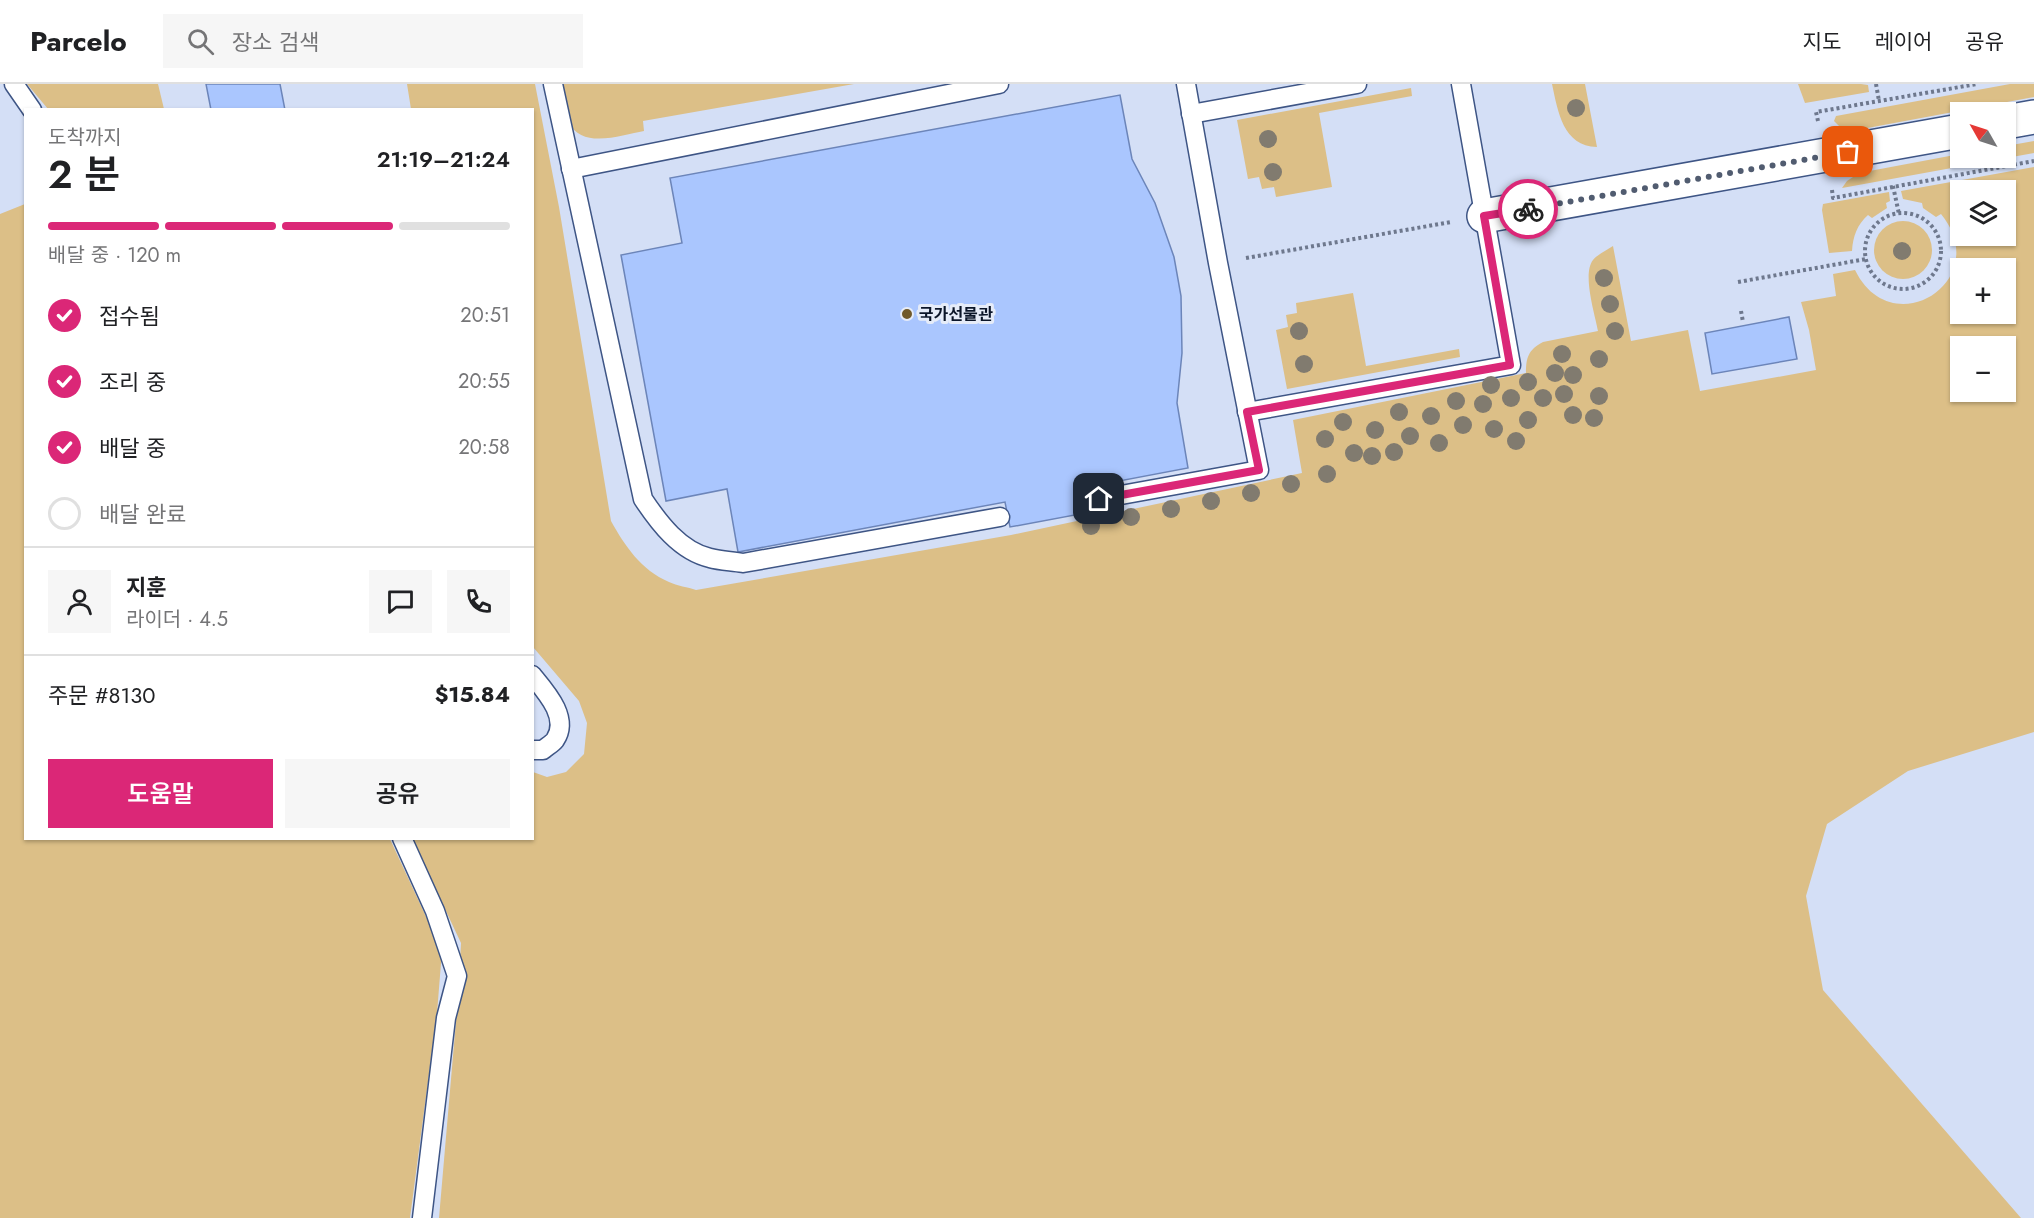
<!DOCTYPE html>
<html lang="ko">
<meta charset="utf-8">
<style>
:root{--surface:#fff;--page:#f6f6f6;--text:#202124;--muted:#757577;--line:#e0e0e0;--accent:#db2777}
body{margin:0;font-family:Jost,"Noto Sans KR",sans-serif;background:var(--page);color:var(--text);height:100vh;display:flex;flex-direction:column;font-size:22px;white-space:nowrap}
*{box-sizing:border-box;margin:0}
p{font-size:20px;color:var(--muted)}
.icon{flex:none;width:33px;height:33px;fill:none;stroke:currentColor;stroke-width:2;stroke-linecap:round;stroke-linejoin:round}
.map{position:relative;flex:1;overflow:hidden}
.sheet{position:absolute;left:24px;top:24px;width:510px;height:732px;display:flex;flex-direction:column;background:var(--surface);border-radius:0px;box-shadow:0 2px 4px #0004}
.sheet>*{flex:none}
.needle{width:39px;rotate:309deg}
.tools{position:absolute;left:1950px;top:18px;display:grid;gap:12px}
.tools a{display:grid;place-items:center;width:66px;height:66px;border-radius:0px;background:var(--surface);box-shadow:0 2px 4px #0004;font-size:30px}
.pin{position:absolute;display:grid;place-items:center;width:51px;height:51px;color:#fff;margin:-26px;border-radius:12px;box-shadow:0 3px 9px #0006}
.courier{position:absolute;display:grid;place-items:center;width:60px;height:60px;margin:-30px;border:4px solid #db2777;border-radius:50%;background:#fff;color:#222;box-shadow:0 2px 8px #0007}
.overview em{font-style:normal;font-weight:600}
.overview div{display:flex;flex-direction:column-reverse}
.overview{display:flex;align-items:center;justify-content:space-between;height:102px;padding:0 24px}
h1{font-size:39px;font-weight:600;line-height:45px}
.bar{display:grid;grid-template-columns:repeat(4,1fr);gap:9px 6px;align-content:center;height:72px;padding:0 24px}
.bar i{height:8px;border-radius:4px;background:var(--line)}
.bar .selected{background:var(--accent)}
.bar p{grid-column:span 4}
.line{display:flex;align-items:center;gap:15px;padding:0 24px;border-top:2px solid var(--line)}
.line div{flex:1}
.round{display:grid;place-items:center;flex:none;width:63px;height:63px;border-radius:0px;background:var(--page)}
ol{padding:0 24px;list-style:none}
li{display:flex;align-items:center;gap:18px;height:66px}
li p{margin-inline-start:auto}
li .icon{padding:6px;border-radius:50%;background:var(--accent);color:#fff;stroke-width:4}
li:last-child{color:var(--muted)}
li i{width:33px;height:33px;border:3px solid var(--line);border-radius:50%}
.action{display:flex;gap:12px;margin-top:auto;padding:12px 24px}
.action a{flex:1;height:69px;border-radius:0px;background:var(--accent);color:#fff;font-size:24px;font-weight:600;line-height:69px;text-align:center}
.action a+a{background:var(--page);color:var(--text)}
header{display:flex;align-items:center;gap:36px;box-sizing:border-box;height:84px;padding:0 30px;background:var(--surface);border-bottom:2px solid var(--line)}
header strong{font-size:28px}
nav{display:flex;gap:33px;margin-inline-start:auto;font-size:21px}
.search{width:420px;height:54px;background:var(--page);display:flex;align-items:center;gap:15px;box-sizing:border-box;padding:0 21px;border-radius:0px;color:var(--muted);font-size:22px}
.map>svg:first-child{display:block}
.green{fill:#dcbf87;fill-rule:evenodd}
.building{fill:#aac6fe;stroke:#6c85b9;stroke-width:1.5}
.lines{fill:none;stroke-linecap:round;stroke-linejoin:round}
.lane-casing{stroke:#3e5585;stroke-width:21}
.street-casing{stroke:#3e5585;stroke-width:36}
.path{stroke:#6e788d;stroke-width:4;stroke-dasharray:3 3;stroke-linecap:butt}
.lane{stroke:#fff;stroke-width:18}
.street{stroke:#fff;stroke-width:33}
.tree{fill:#817b6f}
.done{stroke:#515c70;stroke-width:6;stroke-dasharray:0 10.8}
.route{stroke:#db2777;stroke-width:8}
.poi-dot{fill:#715a2a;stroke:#e6ecf8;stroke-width:2}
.labels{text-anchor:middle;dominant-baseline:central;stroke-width:6;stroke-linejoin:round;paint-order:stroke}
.poi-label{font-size:16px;font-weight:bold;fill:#0b1528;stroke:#e6ecf8;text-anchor:start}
</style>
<header>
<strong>Parcelo</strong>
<div class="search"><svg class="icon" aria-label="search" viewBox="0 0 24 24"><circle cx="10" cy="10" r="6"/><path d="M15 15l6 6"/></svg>장소 검색</div>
<nav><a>지도</a><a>레이어</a><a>공유</a></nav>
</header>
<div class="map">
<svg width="2034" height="1134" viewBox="0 0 2034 1134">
<rect width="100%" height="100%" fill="#d4dff6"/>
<g class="green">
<polygon points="27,0 158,0 164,25 48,25"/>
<path d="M 407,0 L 535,0 L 559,123 L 611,437 C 625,462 641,486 669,498 C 677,502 688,503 696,506 L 1011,451 L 1302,389 L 1293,336 L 1526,289 C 1526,274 1528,266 1543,258 L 1598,247 C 1595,230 1582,190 1593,176 C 1598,170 1607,166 1613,162 L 1631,257 L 1688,246 L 1700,307 L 1816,286 L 1809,246 L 1801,218 L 1836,212 L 1833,190 L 1855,186 C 1892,262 1995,196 1941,130 L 1936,133 L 1923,124 L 1922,119 L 1903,115 L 1901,107 L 2034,83 L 2034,648 L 1908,687 L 1827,740 L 1806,812 L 1823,906 L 2021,1134 L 439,1134 L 458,914 L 461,859 L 412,755 L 532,754 L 533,688 L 547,693 L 566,688 L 584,670 L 587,639 L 579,617 L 533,563 L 532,26 L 411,25 ZM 1960,106 L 2006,106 L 2006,152 L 1960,152 ZM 1960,184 L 2006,184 L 2006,230 L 1960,230 ZM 1960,262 L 2006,262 L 2006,308 L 1960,308 Z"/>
<path d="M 563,0 L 854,0 L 643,37 L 644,47 C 622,51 581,66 569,38 C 565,27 565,12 563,0 Z"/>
<path d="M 1552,0 L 1585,0 L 1597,63 C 1563,62 1558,28 1552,0 Z"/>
<polygon points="1798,0 1861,0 1868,1 1869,8 1805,19"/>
<polygon points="2010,0 2034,0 2034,13 1862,45 1844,47 1834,37 1836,32"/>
<polygon points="1411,4 1412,12 1319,29 1332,103 1276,113 1274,103 1262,105 1259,93 1248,95 1237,36"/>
<polygon points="2034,57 2034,69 1842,104 1847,97 1859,89 1960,70 1960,74 2006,74 2006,62"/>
<path d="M 1889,108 L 1890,117 L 1886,119 L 1887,124 L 1872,134 L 1868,131 C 1857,141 1853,152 1852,167 L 1829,169 L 1822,126 L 1823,120 Z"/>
<polygon points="25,120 26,754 390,755 442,867 437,929 410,1134 0,1134 0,130"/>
<circle cx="1903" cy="166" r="29"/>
<polygon points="1353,209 1366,282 1459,265 1460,273 1287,305 1276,246 1288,243 1286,231 1297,229 1296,219"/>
</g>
<g class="building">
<polygon points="206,0 280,0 285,26 211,26"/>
<polygon points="1120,11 1132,75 1155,119 1174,173 1181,212 1182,269 1177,319 1188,384 1087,403 1091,428 1010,443 1005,418 738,468 727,405 666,417 621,171 682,159 670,94"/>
<polygon points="1789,233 1797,275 1712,290 1705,249"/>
</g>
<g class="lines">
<g class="lane-casing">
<g id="lane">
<polyline points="14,0 32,26"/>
<path d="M 553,0 L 643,415 C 659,439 680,467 710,474 C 721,477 732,477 743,479 L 1000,433"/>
<polyline points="1191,30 1357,0"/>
<polyline points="571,85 999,0"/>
<polyline points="1247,328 1511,281 1461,0"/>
<polyline points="1099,415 1259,386 1218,179 1186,0"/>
<path d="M 532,591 C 546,608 570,634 555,656 C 552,660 546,663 543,666 L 532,666"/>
<polyline points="402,754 435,827 457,892 446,934 422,1134"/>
</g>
</g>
<g class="street-casing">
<g id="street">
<polyline points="2006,38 2034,33"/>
<polyline points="1484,132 1960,47"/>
</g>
</g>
<g class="path">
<polyline points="1876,0 1879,17"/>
<polyline points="1818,37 1816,28 1977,0"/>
<polyline points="1893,102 1899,130"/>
<polyline points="1832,106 1833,114 2034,77"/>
<circle cx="1903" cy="167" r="38"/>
<polyline points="1246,174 1451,138"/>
<polyline points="1738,198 1866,175"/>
<polyline points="1741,227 1743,238"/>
</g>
<use href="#lane" class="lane"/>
<use href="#street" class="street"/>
</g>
<g class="tree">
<circle cx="1576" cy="24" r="9"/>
<circle cx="1268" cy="55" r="9"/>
<circle cx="1273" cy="88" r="9"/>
<circle cx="1902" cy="167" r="9"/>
<circle cx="1604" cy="194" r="9"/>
<circle cx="1610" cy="220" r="9"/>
<circle cx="1299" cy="247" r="9"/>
<circle cx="1615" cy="247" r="9"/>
<circle cx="1562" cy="270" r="9"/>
<circle cx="1599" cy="275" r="9"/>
<circle cx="1304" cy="280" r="9"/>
<circle cx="1555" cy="289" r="9"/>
<circle cx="1573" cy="291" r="9"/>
<circle cx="1528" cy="298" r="9"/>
<circle cx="1491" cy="301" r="9"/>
<circle cx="1564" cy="310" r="9"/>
<circle cx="1599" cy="312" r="9"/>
<circle cx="1511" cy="314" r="9"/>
<circle cx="1543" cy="314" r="9"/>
<circle cx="1456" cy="317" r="9"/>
<circle cx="1483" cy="320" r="9"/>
<circle cx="1399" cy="328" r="9"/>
<circle cx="1573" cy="331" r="9"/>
<circle cx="1431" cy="332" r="9"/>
<circle cx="1594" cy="334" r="9"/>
<circle cx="1528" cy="336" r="9"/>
<circle cx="1343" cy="338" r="9"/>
<circle cx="1463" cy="341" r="9"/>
<circle cx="1494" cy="345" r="9"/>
<circle cx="1375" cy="346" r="9"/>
<circle cx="1410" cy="352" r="9"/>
<circle cx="1325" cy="355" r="9"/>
<circle cx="1516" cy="357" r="9"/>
<circle cx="1439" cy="359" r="9"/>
<circle cx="1394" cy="368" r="9"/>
<circle cx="1354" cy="369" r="9"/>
<circle cx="1372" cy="372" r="9"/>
<circle cx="1327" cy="390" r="9"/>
<circle cx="1291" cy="400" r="9"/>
<circle cx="1251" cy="409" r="9"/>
<circle cx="1211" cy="417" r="9"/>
<circle cx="1171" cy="425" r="9"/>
<circle cx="1131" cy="433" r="9"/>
<circle cx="1091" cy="442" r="9"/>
</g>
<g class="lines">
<polyline class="done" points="1528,125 1848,68"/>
<polyline class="route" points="1099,415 1259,386 1247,328 1510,281 1484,132 1528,125"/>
</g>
<circle class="poi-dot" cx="907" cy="230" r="6"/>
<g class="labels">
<g class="poi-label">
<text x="919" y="230">국가선물관</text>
</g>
</g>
</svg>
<div class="tools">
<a><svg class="needle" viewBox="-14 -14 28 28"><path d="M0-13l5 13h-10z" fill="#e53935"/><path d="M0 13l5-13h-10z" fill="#757577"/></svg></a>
<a><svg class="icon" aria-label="layers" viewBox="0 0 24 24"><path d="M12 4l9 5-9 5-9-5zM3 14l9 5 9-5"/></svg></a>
<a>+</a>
<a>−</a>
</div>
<div class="pin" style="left:1848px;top:68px;background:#ea580c"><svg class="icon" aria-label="bag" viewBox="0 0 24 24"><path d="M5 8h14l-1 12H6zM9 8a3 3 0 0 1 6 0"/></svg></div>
<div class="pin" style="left:1099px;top:415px;background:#1f2937"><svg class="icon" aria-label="home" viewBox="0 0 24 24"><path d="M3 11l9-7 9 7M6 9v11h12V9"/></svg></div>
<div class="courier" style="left:1528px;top:125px"><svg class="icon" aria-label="bike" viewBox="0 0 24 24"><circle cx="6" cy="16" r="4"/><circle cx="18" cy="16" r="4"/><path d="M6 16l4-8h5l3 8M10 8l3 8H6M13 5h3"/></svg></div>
<section class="sheet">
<div class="overview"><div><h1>2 분</h1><p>도착까지</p></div><em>21:19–21:24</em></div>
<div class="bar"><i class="selected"></i><i class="selected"></i><i class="selected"></i><i></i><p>배달 중 · 120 m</p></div>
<ol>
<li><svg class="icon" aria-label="check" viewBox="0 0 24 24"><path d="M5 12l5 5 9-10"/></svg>접수됨<p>20:51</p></li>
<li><svg class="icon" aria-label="check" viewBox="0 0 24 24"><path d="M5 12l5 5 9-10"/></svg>조리 중<p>20:55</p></li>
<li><svg class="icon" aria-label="check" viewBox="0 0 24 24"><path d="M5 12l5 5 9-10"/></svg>배달 중<p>20:58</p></li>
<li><i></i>배달 완료</li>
</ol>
<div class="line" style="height:108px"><a class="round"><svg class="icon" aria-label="person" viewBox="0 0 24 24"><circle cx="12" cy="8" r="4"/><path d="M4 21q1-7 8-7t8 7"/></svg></a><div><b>지훈</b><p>라이더 · 4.5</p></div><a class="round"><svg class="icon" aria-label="chat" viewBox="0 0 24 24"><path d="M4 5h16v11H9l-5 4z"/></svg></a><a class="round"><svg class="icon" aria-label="phone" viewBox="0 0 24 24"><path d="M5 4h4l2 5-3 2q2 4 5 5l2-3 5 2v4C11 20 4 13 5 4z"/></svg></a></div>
<div class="line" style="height:78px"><div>주문 #8130</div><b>$15.84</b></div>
<div class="action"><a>도움말</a><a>공유</a></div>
</section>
</div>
